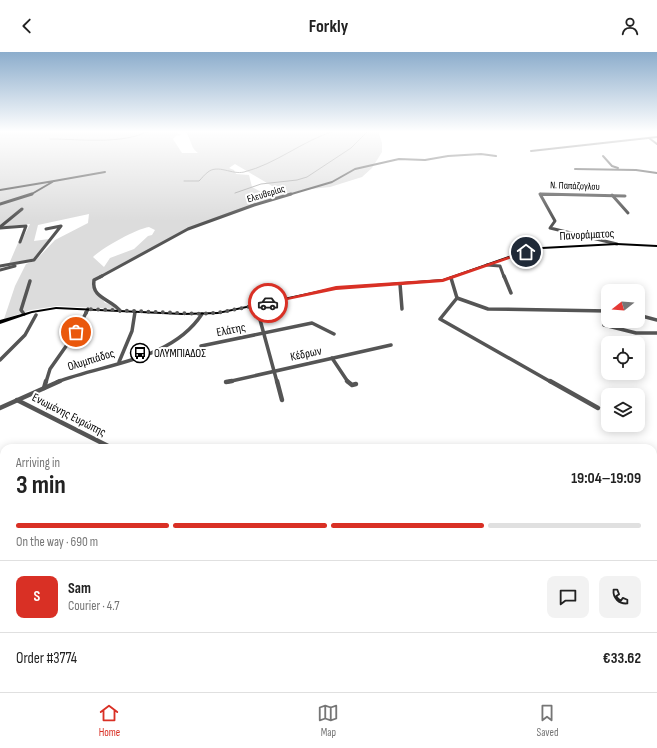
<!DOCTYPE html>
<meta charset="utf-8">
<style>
:root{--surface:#fff;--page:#f2f2f2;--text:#222;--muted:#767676;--line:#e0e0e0;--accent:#d93025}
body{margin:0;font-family:"Sofia Sans Condensed",sans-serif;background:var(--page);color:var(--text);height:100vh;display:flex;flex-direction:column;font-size:15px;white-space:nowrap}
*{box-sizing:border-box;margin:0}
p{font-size:13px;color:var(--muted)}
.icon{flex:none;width:22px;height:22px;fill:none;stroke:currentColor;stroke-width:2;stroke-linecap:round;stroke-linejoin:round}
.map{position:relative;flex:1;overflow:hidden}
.panel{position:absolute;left:0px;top:392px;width:657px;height:248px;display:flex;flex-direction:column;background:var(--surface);border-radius:12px 12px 0 0;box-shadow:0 2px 10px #0003}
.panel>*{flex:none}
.needle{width:26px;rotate:253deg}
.controls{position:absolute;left:601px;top:232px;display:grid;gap:8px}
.controls a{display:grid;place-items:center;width:44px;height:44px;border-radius:8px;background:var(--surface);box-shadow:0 2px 10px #0003;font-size:20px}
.pin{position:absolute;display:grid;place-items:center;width:34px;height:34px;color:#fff;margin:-17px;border:2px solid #fff;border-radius:50%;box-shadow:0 1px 4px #0007}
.courier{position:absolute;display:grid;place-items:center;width:40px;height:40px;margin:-20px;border:3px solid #d93025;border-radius:50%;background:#fff;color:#222;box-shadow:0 1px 5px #0007}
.summary em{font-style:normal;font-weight:700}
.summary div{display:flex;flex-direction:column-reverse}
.summary{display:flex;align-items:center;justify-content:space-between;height:68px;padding:0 16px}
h1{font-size:26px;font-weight:700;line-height:30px}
.bar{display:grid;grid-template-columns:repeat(4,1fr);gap:6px 4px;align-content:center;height:48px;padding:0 16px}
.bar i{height:5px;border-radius:3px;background:var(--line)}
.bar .current{background:var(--accent)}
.bar p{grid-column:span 4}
.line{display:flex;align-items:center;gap:10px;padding:0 16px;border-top:1px solid var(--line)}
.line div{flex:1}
.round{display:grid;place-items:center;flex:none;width:42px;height:42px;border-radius:8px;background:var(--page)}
header{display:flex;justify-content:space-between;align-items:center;height:52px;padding:0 16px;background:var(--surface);font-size:18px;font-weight:700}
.tabs{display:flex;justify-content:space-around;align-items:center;height:56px;border-top:1px solid var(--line);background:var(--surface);font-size:11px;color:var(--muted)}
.tabs a{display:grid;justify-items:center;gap:2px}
.tabs .current{color:var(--accent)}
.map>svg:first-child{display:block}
.green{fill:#dcdcdc;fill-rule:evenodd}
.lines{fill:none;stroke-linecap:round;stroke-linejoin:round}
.stream{stroke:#a3a3a3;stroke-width:1}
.minor-far4{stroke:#555;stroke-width:2}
.minor-far3{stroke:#555;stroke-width:3}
.minor-far2{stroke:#555;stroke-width:3.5}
.minor-far1{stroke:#555;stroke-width:4.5}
.minor{stroke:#555;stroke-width:6}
.major{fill:#000;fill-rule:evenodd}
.route{fill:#d93025}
.done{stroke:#595959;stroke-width:4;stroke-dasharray:0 7.2}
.labels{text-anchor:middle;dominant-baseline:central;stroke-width:4;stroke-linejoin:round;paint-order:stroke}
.far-street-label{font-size:10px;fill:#000;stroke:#fff}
.street-label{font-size:12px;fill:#000;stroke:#fff}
.poi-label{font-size:12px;fill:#000;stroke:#fff;text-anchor:start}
</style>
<header><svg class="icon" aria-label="back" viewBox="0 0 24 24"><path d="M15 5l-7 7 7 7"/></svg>Forkly<svg class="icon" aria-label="person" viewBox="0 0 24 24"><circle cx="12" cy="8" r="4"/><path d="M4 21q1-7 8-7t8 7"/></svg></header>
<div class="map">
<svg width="657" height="640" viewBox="0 0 657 640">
<rect width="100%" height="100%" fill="#fff"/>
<path class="green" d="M 0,79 L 181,79 L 177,81 L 182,83 L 176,84 L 173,87 L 182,101 L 198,101 C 189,95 192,85 184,79 L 378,79 L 382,91 L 382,100 L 372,116 L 362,125 L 330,135 L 302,138 L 190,175 L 95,228 L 92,233 L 105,251 L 114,253 L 116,257 L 57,254 L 31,258 L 4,267 L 15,234 L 26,212 L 36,208 L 55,188 L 88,171 L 89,162 L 38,173 L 34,189 L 49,187 L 33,208 L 9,212 L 18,191 L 21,190 L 30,172 L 0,175 ZM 235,112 L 272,134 L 286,138 L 263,145 L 261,140 L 252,135 L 249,123 L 236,122 L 234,118 L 229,116 ZM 149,175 L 155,178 L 152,183 L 148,184 L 134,197 L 110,206 L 104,215 L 93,205 C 102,196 136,177 149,175 Z"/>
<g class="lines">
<g class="stream">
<path d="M 50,87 C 81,87 121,93 149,79"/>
<path d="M 184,129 L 199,129 C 202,126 204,123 208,120 C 218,112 232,123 244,120 C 276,112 302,89 334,79"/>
<polyline points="235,141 261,132 297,128 307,125 351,96 368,79"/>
</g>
<g class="minor-far4">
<polyline points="649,86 657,92"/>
<polyline points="531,99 657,85"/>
<polyline points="603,104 612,114 618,116"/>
<polyline points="575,117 636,118 657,121"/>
<polyline points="54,129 105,120"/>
<polyline points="0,138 54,129 30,143"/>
<polyline points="288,143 332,130 355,117 399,107 425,108 448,104 481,102 496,104"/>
<polyline points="541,143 584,143"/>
</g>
<g class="minor-far3">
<polyline points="540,142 555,169 550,176 617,192"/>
<polyline points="541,142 625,144"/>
<polyline points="612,143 628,161"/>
<polyline points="0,152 32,142"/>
<polyline points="0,175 22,157"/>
<polyline points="0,176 26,174 20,190"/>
<polyline points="487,213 500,214 504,225"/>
<polyline points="0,214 34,208 61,174 46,177"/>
<polyline points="0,218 15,214"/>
<polyline points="100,225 188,177 254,153 291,142"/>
</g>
<g class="minor-far2">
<path d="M 102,224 L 94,228 C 91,247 112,247 120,259"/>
<polyline points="504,224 511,241"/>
<polyline points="451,226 457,246"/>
<polyline points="400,232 402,257"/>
<polyline points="256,253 277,330"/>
<polyline points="24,262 21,258 30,229"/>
<polyline points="638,263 657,268"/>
<polyline points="604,273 636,281 657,281"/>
<polyline points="201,294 312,271 334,282"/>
<polyline points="332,306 348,330"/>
<polyline points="0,308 25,283 36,263"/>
<polyline points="119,310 132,279 135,260"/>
<polyline points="46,330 50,317 76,280 88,257"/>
<path d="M 57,330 C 106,311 171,309 202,262"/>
<polyline points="227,330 391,293"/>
<polyline points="551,330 440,267 457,246 488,257 608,259"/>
</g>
<g class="minor-far1">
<polyline points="277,329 282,348"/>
<polyline points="347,329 352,333 356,332"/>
<polyline points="550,329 598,356"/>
<polyline points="226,330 232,329"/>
<polyline points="44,336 46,329"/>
<polyline points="17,348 112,396"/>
<polyline points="0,356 60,329"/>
<polyline points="653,413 657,414"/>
<polyline points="0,457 4,459"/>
</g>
<g class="minor">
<polyline points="0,548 4,544"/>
<polyline points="635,640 636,636"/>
</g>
<polygon class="major" points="617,191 657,193 657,195 617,193 542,197 519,203 443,229 336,237 218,262 183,263 56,257 32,261 0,272 0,268 32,259 56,255 183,261 218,260 336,235 443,227 517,201 542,195"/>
</g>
<linearGradient id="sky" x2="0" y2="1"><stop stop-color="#8cadcc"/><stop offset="0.47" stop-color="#fff"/><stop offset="1" stop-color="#fff" stop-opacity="0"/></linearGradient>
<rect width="657" height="169" fill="url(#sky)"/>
<polygon class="route" points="525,199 529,200 443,230 336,238 268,252 265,251 336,234 442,227"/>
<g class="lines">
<polyline class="done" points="76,280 88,257 202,262 222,260 268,251"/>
</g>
<defs>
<g id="bus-ring" transform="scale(1)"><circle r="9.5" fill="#fff" stroke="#000" stroke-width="1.5"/><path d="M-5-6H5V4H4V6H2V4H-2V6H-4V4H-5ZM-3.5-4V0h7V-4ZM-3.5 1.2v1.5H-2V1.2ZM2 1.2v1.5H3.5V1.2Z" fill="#000"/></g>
</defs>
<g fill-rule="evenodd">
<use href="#bus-ring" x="140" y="301"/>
</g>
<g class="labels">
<g class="far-street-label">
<text transform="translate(575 134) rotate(2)">Ν. Παπάζογλου</text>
<text transform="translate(266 142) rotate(-17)">Ελευθερίας</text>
</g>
<g class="street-label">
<text transform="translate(587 183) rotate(-3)">Πανοράματος</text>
<text transform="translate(231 278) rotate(-11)">Ελάτης</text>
<text transform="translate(306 302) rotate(-12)">Κέδρων</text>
<text transform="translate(91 308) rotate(-17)">Ολυμπιάδος</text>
<text transform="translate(69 363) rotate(27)">Ενωμένης Ευρώπης</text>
</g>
<g class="poi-label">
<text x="154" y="301">ΟΛΥΜΠΙΑΔΟΣ</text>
</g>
</g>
</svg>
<div class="controls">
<a><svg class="needle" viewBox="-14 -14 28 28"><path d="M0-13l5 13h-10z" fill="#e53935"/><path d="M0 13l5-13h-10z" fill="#767676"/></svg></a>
<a><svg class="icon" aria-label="locate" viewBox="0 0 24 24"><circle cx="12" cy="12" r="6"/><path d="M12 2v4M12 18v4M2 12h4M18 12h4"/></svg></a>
<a><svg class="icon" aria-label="layers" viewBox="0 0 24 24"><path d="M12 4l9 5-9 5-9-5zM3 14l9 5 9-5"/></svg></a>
</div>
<div class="pin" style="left:76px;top:280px;background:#ea580c"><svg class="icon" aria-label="bag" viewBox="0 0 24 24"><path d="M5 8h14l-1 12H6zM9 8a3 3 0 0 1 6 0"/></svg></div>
<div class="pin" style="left:526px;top:200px;background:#1f2937"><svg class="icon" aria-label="home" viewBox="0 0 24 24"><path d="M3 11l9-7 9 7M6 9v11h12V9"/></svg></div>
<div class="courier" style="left:268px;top:251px"><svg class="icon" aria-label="car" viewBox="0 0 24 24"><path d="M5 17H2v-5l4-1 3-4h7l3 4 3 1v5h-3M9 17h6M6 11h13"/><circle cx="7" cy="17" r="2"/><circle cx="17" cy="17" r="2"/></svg></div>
<section class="panel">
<div class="summary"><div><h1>3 min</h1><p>Arriving in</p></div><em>19:04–19:09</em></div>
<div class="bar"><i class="current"></i><i class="current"></i><i class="current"></i><i></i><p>On the way · 690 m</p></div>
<div class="line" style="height:72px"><b class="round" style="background:var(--accent);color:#fff">S</b><div><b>Sam</b><p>Courier · 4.7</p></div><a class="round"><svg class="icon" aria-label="chat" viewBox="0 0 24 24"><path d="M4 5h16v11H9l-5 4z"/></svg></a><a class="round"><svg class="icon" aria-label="phone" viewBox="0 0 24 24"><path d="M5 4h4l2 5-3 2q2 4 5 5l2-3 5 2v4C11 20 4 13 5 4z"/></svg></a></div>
<div class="line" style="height:52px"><div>Order #3774</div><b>€33.62</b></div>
</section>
</div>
<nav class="tabs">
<a class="current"><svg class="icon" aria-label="home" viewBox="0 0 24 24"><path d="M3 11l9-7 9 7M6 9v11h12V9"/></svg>Home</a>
<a><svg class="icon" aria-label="map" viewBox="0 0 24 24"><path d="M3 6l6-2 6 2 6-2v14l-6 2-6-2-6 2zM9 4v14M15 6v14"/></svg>Map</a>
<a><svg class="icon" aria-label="saved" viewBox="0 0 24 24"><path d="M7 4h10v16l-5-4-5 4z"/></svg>Saved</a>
</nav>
